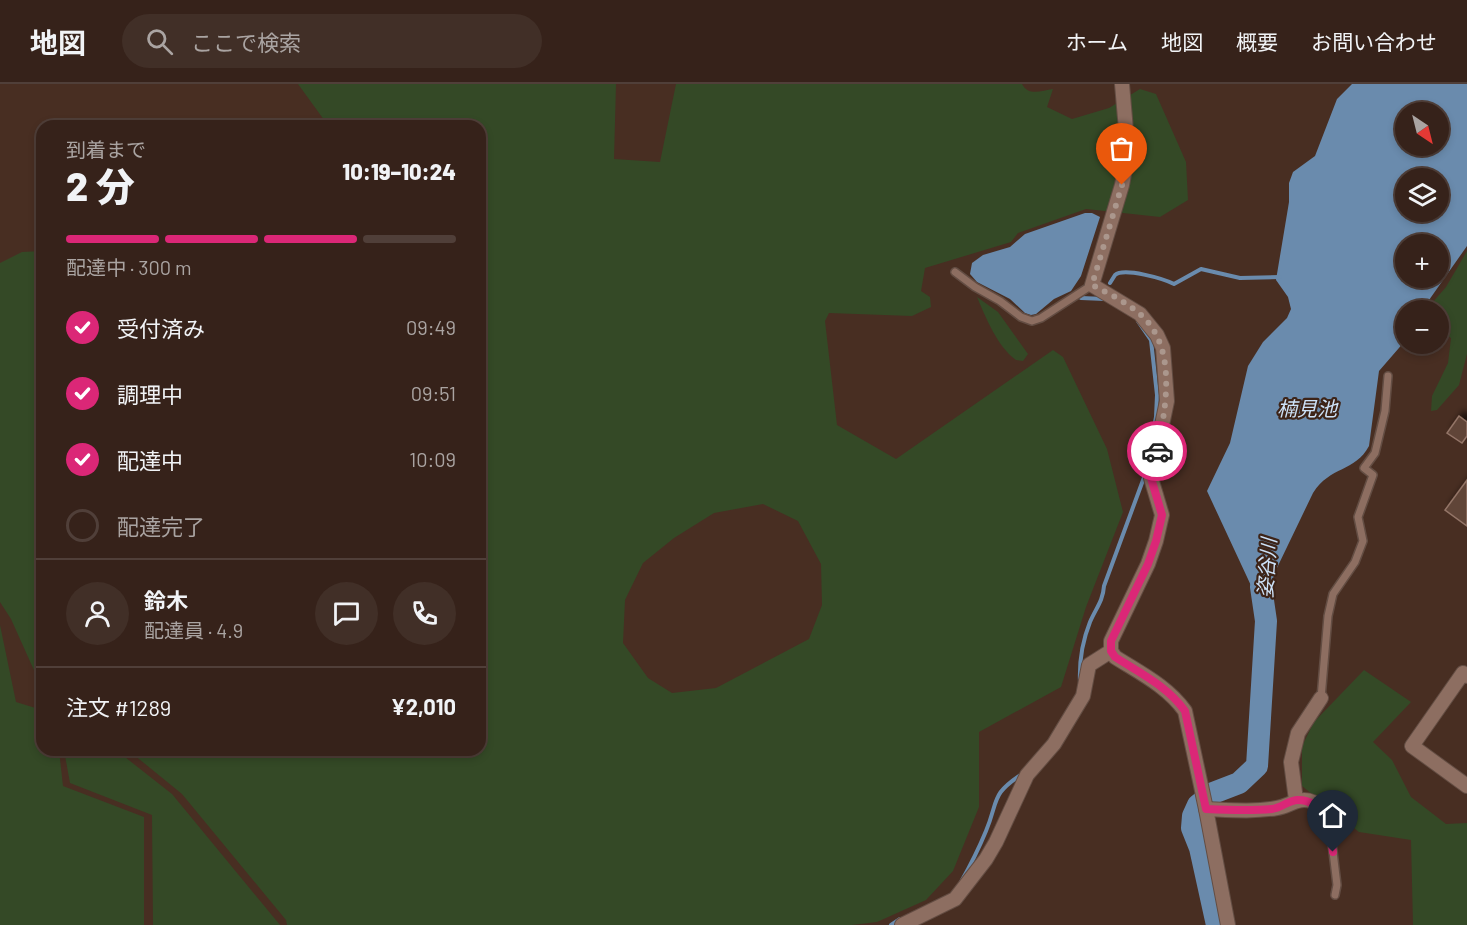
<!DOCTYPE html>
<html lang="ja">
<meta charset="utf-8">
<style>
:root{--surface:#36221a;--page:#412f27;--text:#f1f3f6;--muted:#aaa4a2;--line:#503f39;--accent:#db2777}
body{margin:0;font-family:Barlow,"Noto Sans JP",sans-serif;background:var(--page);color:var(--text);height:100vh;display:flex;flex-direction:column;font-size:22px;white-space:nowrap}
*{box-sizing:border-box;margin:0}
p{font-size:20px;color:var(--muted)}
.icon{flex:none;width:33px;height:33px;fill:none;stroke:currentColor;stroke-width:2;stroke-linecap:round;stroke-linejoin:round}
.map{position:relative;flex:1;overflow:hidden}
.panel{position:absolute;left:36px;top:36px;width:450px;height:636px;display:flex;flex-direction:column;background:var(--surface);border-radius:18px;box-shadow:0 3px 9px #0003,0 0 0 2px var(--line)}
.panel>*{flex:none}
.needle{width:39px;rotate:145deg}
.buttons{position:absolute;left:1395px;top:18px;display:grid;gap:12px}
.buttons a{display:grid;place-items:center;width:54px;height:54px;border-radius:50%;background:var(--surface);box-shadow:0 3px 9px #0003,0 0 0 2px var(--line);font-size:30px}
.pin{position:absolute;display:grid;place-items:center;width:51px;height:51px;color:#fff;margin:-62px -26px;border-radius:50% 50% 50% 0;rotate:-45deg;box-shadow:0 0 6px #0007}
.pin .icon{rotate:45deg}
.courier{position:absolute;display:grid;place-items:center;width:60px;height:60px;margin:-30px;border:4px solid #db2777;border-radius:50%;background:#fff;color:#222;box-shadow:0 2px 8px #0007}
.summary em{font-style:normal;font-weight:800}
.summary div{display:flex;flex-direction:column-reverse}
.summary{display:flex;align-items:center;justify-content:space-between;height:102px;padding:0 30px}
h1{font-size:39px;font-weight:800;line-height:45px}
.bar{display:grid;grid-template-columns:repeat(4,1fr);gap:9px 6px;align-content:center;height:72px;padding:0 30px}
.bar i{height:8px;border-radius:4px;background:var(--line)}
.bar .active{background:var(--accent)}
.bar p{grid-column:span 4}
.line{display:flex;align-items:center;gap:15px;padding:0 30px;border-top:2px solid var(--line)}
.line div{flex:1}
.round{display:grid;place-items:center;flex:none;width:63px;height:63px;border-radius:32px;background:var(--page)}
ol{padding:0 30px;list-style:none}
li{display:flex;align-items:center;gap:18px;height:66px}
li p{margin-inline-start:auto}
li .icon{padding:6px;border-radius:50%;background:var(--accent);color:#fff;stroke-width:4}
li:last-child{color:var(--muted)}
li i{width:33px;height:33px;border:3px solid var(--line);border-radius:50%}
header{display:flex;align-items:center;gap:36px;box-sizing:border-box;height:84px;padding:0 30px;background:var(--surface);border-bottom:2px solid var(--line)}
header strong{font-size:28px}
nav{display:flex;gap:33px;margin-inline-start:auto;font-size:21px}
.search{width:420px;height:54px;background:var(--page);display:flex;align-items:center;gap:15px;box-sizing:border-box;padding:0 21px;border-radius:33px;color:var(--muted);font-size:22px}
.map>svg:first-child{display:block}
.green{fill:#344926;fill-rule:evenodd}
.water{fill:#6a8bad;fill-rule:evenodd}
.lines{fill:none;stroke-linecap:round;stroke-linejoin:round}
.stream{stroke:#6a8bad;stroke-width:4}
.river{stroke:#6a8bad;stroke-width:22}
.building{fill:#614538;stroke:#947668;stroke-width:1.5;filter:url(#shadow)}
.lane-casing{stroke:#634d43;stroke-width:10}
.street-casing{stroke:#634d43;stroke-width:16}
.lane{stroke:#8d6e61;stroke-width:7}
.street{stroke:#8d6e61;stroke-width:14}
.done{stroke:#ab978d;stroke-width:6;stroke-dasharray:0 10.8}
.route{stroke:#db2777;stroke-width:8}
.labels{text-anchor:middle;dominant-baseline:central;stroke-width:4.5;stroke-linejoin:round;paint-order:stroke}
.water-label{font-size:20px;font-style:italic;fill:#cde2f8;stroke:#3d2418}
</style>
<header>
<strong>地図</strong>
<div class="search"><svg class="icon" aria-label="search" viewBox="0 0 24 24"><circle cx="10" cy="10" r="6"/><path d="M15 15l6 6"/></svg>ここで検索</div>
<nav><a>ホーム</a><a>地図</a><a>概要</a><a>お問い合わせ</a></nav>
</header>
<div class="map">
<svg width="1467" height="841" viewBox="0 0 1467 841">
<defs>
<filter id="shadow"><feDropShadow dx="5" dy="-5" stdDeviation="3" flood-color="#0009"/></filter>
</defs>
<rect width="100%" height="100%" fill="#482e22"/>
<g class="green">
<path d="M 298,0 L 616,0 L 614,75 L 660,78 L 676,0 L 1022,0 C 1028,12 1041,7 1053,5 L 1047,23 L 1072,35 L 1109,24 L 1140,5 L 1156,10 L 1186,78 L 1188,116 L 1160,133 L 1086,125 L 1018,149 L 1011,158 L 925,184 L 921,207 L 930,213 L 931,223 L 912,232 L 829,229 L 825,237 L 837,341 L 896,375 L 1053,266 L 1063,273 L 1107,365 L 1123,428 L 1086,523 L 1061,603 L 979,648 L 979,723 L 953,787 L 926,816 L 877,838 L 852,841 L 287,841 L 286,836 L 182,710 L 128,666 L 480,666 L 480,42 L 326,42 L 327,40 ZM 763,420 L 798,437 L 821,480 L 822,521 L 809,555 L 716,604 L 672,609 L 648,594 L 623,559 L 625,516 L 643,479 L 674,454 L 714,429 Z"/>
<polygon points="42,167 42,604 11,535 0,518 0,179 22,168"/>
<polygon points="1467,167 1467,270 1459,301 1437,326 1431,327 1432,312 1448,279 1451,254 1441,247 1439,248 1438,226 1426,226 1446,203"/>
<path d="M 977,213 L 998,228 L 1028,270 L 1023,277 L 1016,276 C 997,262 986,234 977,213 Z"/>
<polygon points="0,541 16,618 42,626 42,666 59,666 63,702 144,733 144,841 0,841"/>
<polygon points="1364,586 1411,618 1373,658 1392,676 1411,713 1446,740 1467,739 1467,841 1413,841 1411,756 1359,748 1302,702 1302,662 1314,638"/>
<polygon points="64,666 116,666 172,710 280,841 153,841 152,731 70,699"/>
</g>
<g class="water">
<path d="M 1352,0 L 1467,0 L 1467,162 L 1422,226 L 1406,226 L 1405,257 L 1379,287 L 1369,362 C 1355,388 1330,382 1313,409 L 1275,488 L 1269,506 L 1254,508 L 1207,407 L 1230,359 L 1248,282 L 1263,258 L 1287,234 L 1291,225 L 1288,213 L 1276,196 L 1289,118 L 1289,99 L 1293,88 L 1315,72 L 1337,15 ZM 1406,28 L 1438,28 L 1438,62 L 1406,62 ZM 1406,94 L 1438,94 L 1438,128 L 1406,128 ZM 1406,160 L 1438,160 L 1438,194 L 1406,194 Z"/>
<polygon points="1085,129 1092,129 1100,133 1081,192 1071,207 1054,215 1036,230 1031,231 1025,229 1010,215 977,198 970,190 972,179 983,171 1010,163 1025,150"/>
</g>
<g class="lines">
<g class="stream">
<path d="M 1110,199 C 1110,199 1115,191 1115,191 C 1124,183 1164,195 1174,200 L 1201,185 L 1240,194 L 1280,193"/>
<polyline points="1081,214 1105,215"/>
<polyline points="1138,237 1151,256 1157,311 1156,333 1149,369"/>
<path d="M 1080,599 C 1079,577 1082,558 1090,538 C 1096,524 1103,517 1104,502 L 1146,388"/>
<path d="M 961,798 C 970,782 979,764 986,747 C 999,716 990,711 1022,690"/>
<polyline points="891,841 900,835"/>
</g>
<polyline class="river" points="1217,841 1200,764 1192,744 1193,732 1198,721 1213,709 1239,699 1257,682 1266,537 1261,503 1264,477"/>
</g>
<g class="building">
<polygon points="1459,332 1467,338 1467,352 1462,359 1447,349"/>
<polygon points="1467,396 1467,442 1445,426"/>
</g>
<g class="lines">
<g class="lane-casing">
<g id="lane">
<polyline points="955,188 975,203 1000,217 1021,233 1032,237 1041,234 1092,201"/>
<polyline points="1321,614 1328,532 1333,510 1355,478 1363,457 1358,433 1373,391 1364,384 1375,369 1385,327 1388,292"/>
<polyline points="1331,751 1337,801 1335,811"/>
</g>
</g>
<g class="street-casing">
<g id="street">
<path d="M 1122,0 L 1128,69 L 1122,101 L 1092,201 L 1140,230 L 1157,251 L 1163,264 L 1167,317 L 1151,394 L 1162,431 L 1156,457 L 1148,480 L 1111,557 L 1111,567 L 1115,573 C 1140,589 1167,602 1185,627 L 1206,725 L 1228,841"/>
<polyline points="1467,592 1463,589 1412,662 1467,702"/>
<polyline points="1296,716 1291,678 1298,649 1321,614"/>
<path d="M 1206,725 C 1230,726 1254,728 1277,724 C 1290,722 1299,712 1313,718 C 1322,722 1327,742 1331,751"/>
<polyline points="902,841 955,815 986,775 996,758 1027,691 1054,660 1083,612 1089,581 1111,567"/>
</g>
</g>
<use href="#lane" class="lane"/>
<use href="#street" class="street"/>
</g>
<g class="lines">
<path class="done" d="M 1122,101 L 1092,201 C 1108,209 1126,218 1140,230 C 1178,263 1166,324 1157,367"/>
<path class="route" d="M 1157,367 L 1151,394 L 1162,431 L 1156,457 L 1148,480 L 1111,557 L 1111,567 L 1115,573 C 1140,589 1167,602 1185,627 L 1206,725 C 1228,726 1250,727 1272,725 C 1281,724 1289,716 1298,716 C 1325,716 1330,746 1333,768"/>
</g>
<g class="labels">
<g class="water-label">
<text x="1307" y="324">楠見池</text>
<text transform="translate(1266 484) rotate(-86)">姿谷川</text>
</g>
</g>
</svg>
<div class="buttons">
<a><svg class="needle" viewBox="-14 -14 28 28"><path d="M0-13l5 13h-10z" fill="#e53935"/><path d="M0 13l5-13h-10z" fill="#aaa4a2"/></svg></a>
<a><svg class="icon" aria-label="layers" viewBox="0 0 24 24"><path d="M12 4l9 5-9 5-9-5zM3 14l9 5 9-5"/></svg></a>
<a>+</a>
<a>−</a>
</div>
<div class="pin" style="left:1122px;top:101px;background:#ea580c"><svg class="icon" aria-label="bag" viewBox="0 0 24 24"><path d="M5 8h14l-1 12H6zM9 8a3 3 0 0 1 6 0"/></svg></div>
<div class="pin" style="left:1333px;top:768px;background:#1f2937"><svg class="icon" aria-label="home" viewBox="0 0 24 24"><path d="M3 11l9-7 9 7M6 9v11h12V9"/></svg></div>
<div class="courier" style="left:1157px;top:367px"><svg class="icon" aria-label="car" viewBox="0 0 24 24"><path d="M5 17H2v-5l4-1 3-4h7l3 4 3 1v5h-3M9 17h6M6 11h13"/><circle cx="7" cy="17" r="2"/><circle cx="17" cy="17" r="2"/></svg></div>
<section class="panel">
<div class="summary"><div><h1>2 分</h1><p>到着まで</p></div><em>10:19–10:24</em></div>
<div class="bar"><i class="active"></i><i class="active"></i><i class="active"></i><i></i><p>配達中 · 300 m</p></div>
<ol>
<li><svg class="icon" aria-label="check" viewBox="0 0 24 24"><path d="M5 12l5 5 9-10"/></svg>受付済み<p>09:49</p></li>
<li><svg class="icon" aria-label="check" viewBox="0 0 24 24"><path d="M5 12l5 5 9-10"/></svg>調理中<p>09:51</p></li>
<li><svg class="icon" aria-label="check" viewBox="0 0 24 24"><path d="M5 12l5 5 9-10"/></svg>配達中<p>10:09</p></li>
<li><i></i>配達完了</li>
</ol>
<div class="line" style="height:108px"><a class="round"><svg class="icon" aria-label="person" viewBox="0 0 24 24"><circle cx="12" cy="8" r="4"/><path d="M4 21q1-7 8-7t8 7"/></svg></a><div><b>鈴木</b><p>配達員 · 4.9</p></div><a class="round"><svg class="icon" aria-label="chat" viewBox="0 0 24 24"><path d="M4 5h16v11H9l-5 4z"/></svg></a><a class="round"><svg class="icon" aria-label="phone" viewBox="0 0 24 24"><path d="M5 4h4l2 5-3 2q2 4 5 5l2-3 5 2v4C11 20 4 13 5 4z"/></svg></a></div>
<div class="line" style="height:78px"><div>注文 #1289</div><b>¥2,010</b></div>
</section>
</div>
